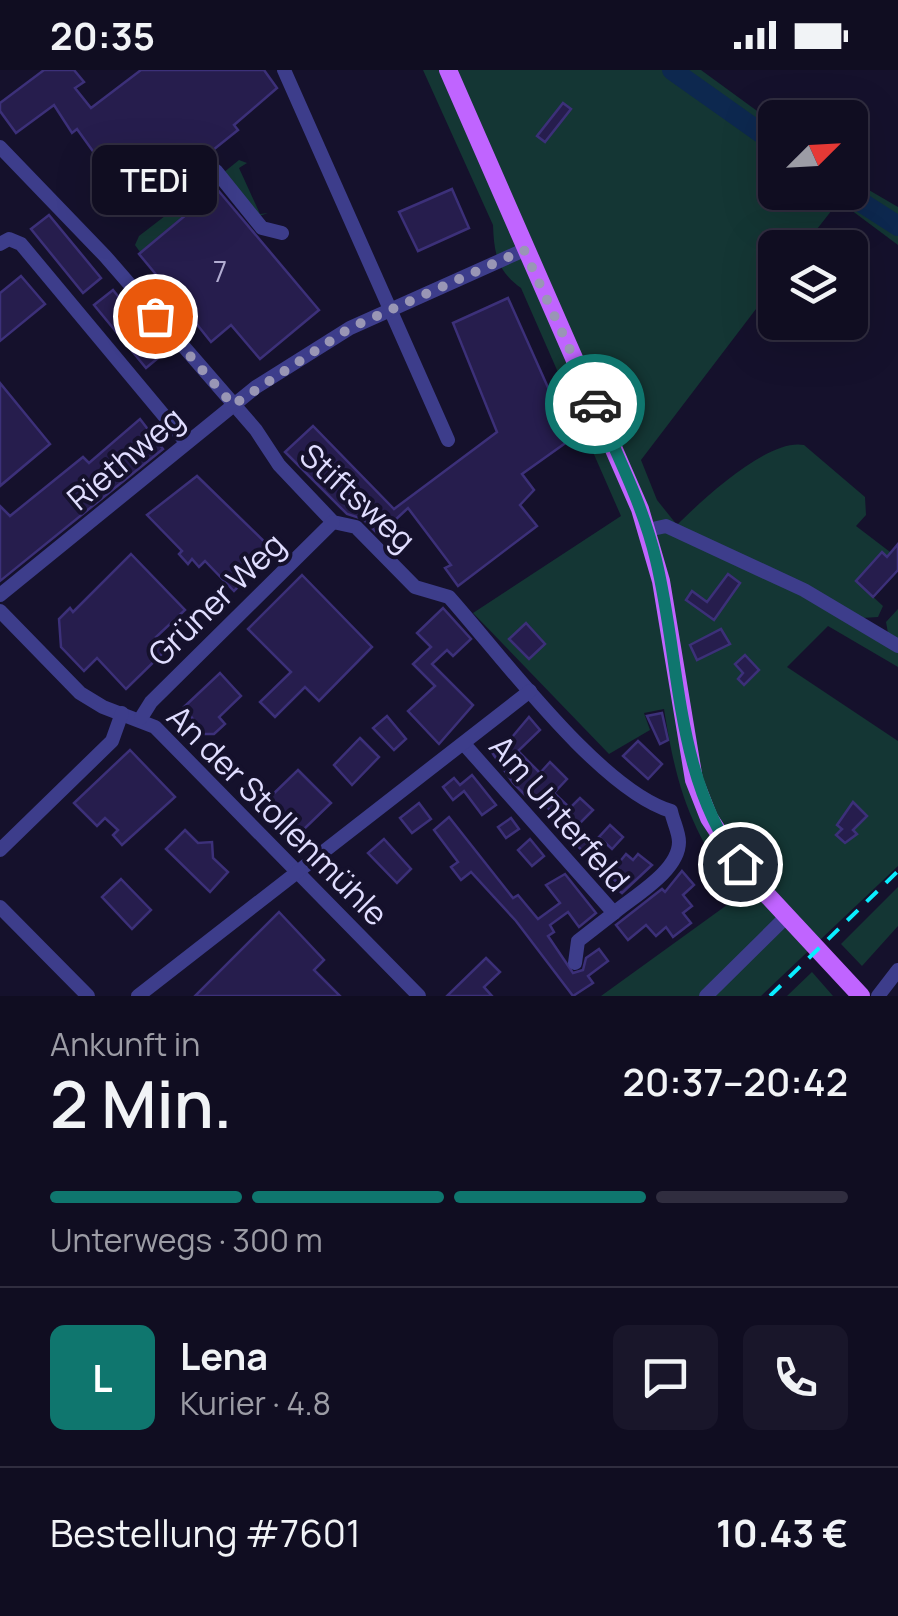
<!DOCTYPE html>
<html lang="de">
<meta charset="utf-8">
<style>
:root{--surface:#100d21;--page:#19162a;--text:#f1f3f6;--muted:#9c9ca5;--line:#302d3f;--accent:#0f766e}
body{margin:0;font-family:Manrope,sans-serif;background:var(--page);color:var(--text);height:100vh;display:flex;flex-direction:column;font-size:38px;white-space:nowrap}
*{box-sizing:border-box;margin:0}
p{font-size:32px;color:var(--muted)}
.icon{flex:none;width:55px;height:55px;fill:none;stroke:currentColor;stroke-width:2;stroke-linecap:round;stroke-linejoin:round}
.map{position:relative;height:926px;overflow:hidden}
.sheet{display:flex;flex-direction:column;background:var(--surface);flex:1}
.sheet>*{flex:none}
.needle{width:65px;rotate:66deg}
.buttons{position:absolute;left:758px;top:30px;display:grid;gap:20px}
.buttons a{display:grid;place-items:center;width:110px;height:110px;border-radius:15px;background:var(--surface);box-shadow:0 10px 40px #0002,0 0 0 2px var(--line);font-size:50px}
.pin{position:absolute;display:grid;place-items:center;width:85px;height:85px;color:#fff;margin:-42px;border:5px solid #fff;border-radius:50%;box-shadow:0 2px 10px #0007}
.courier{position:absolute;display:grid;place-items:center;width:100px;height:100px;margin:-50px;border:8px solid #0f766e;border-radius:50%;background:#fff;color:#222;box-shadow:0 2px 12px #0007}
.bubble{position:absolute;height:70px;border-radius:15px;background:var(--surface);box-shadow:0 10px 40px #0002,0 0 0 2px var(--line);font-size:32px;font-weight:600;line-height:70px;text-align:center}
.overview em{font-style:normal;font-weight:600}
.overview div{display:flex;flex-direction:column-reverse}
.overview{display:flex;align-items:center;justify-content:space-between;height:170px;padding:0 50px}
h1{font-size:65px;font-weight:600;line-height:75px}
.bar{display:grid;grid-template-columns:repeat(4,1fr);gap:15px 10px;align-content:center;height:120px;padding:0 50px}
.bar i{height:12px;border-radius:8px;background:var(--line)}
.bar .on{background:var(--accent)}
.bar p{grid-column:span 4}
.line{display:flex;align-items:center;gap:25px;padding:0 50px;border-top:2px solid var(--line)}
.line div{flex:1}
.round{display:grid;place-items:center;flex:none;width:105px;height:105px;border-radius:15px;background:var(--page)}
.status{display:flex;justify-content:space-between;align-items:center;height:70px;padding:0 50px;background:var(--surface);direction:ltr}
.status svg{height:28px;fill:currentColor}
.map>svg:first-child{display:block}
.green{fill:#143634}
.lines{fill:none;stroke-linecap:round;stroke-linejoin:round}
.stream{stroke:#0d284f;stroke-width:4}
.river{stroke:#0d284f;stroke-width:20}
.building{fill:#261d4d;stroke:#3c3079;stroke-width:2.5}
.minor{stroke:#3d3d8b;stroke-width:14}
.major{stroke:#c064ff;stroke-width:18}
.rail{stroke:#09eeff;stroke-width:4;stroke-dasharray:15 12;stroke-linecap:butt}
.done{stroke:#9996b5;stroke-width:10;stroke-dasharray:0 18}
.route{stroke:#0f766e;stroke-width:12}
.labels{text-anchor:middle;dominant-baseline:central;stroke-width:8;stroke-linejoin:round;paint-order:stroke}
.number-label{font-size:28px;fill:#b2add2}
.street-label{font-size:32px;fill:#e0ddff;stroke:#15112c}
</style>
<div class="status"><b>20:35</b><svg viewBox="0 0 49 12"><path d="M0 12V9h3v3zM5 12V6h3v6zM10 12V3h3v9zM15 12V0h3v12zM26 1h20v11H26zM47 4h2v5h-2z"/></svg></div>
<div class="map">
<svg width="898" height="926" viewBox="0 0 898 926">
<rect width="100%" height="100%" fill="#15112c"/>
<g class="green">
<path d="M 423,0 L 701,0 L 775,54 L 775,122 L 850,122 L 850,109 L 898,137 L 898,175 L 839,131 L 803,177 L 775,178 L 775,214 L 641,390 L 657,430 L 677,455 C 702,430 768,368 804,375 L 865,427 L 866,445 L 856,456 L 894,485 L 898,497 L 882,483 L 856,511 L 883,536 L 878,547 L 862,548 L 888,563 L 886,552 L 898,539 L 898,597 L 828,556 L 787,597 L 898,671 L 898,796 L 761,926 L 601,926 L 738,827 C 690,758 677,721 664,639 L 644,643 L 650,660 L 609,684 L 473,543 L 621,446 L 521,218 C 497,201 494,183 493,155 Z"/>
<polygon points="239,90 247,93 239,98 260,144 268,143 259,146 223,103"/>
<polygon points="217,106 222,113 140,182 135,175 139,166"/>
<polygon points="898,817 898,856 862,896 841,874"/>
<polygon points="812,902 833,926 787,926"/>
</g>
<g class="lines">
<polyline class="stream" points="678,5 684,0"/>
<g class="river">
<polyline points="672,0 775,73"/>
<polyline points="845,122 898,156"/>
</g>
</g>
<g class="building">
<polygon points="44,0 74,0 84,12 75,18 91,38 141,0 264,0 277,18 234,55 238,60 203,88 206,101 177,123 153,90 107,123 96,106 105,98 77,59 72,63 54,35 16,63 0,41 0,33"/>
<polygon points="563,33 571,39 545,72 537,66"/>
<polygon points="217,119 319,240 260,289 231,255 211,272 187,242 176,251 156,228 168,219 139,184"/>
<polygon points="452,119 469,158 418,181 399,142"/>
<polygon points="49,145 101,208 83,223 31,159"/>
<polygon points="21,206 45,234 0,271 0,223"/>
<polygon points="113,220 164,283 146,298 94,235"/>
<polygon points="508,228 571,369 522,404 534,420 520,435 537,456 458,516 445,498 451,495 408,438 379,465 363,449 347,444 285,382 313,356 394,439 497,362 453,253"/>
<polygon points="0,313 50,374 0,416"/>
<polygon points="140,349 163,379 0,511 0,436 10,446 83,387 89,393"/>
<polygon points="197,406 274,481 234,521 205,491 199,497 192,489 188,494 179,484 182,481 147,445"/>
<polygon points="898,474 898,500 873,527 856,511 882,482 887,487"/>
<polygon points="131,484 185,540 156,567 167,579 126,619 97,588 84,601 61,577 59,549 70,538 73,542"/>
<polygon points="728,504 740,513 714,550 686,530 692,521 707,532"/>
<polygon points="302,505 372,577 319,631 305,617 275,647 260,632 291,602 248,559"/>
<polygon points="443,538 471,569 453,586 447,580 432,594 473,635 439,674 408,641 435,616 413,594 431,577 417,563"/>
<polygon points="526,553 545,574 529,589 509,569"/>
<polygon points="721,559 730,574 697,590 690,575"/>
<polygon points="745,585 759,600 744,615 738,609 743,603 735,594"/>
<polygon points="220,603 241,626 219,647 225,654 214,664 204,664 184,637"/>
<polygon points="662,643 668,670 660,674 647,646"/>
<polygon points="387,646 406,669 394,680 373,658"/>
<polygon points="529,647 540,660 518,681 540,703 550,692 567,709 554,723 570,738 580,728 593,740 576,757 598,778 589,787 551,751 556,748 548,738 530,725 528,728 513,713 491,681 504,670 507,673"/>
<polygon points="360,668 379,687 352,715 334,695"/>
<polygon points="638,671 662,694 648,709 623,686"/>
<polygon points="130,680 175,727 122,775 113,765 118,760 105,748 97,756 74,733"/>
<polygon points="298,700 331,733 302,761 269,728"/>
<polygon points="472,705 496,735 482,745 464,721 453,730 443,717 454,708 460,715"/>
<polygon points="853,732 867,746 853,760 857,764 845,773 836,765 842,759 837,755"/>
<polygon points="419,733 431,749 412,763 400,748"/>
<polygon points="449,747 513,828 518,825 538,849 560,833 546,815 565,804 596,843 579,857 568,842 550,855 554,862 548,866 573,903 583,900 586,888 599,879 608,891 588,906 593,913 573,926 516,851 471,802 461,810 451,797 458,792 434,760"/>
<polygon points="511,748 519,759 506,768 498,757"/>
<polygon points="610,755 623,767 612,779 599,767"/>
<polygon points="185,760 198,773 212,772 213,788 228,802 210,822 166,779"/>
<polygon points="384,769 411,799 397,813 368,783"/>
<polygon points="530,769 544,786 532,796 518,780"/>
<polygon points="626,784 633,790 638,784 652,795 622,823 617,819 620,815 609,805"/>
<polygon points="682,801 694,815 683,825 692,836 683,843 691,853 673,867 666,857 656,866 646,855 628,870 616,855 662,819 665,822"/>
<polygon points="121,809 151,840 132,859 102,827"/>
<polygon points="279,842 324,890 314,900 340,926 195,926"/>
<polygon points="486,888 500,902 484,917 492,926 447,926"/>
</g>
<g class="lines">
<g class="minor">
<polyline points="284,0 448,370"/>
<path d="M 0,77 L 105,186 L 256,360 L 279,395 L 333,452 L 356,457 L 415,517 L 449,527 C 500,584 600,720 671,741 C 673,751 679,762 679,772 C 679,801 634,826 614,843"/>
<polyline points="216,101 262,158 282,163"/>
<polyline points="0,174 9,169 21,174 186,372"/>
<polyline points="648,460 666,456 804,520 898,576"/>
<polyline points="0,525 256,317 350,258 524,180"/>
<polyline points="0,541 80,623 103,637 155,657 419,926"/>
<polyline points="141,648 151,632 333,452"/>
<polyline points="464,674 614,843 578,871 575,893"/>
<polyline points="0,780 112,671 122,643"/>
<polyline points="0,837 88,926"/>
<polyline points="138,926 530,621"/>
<polyline points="706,926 787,846"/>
<polyline points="878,926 898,900"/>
</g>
<polyline class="major" points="448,0 640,439 661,511 694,710 709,748 742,798 861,926"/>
<polyline class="rail" points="770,926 898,801"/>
</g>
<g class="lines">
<polyline class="done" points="155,246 233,335 350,258 524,180 595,334"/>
<path class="route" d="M 595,334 C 617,385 643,435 656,490 C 681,593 674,705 740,794"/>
</g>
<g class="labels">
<g class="number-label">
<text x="220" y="201">7</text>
</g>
<g class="street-label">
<text transform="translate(125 388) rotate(-40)">Riethweg</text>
<text transform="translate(358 427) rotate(42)">Stiftsweg</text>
<text transform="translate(216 529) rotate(-44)">Grüner Weg</text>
<text transform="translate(560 743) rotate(49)">Am Unterfeld</text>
<text transform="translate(278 745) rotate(45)">An der Stollenmühle</text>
</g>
</g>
</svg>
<div class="buttons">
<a><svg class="needle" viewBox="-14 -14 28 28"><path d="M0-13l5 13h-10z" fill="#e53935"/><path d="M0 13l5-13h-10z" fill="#9c9ca5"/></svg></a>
<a><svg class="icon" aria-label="layers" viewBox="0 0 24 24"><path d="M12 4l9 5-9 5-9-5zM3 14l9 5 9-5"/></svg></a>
</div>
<div class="pin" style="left:155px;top:246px;background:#ea580c"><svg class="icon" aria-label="bag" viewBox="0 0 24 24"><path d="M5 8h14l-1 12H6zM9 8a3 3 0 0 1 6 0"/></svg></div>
<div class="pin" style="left:740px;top:794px;background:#1f2937"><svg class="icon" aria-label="home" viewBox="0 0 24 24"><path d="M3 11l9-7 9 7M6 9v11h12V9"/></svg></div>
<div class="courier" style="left:595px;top:334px"><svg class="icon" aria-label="car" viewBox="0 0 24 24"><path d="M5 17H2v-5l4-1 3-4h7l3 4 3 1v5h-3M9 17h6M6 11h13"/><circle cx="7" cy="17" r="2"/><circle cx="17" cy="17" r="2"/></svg></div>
<div class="bubble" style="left:92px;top:75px;width:125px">TEDi</div>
</div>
<section class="sheet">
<div class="overview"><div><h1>2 Min.</h1><p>Ankunft in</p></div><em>20:37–20:42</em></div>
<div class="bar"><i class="on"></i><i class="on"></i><i class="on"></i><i></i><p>Unterwegs · 300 m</p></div>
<div class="line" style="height:180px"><b class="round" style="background:var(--accent);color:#fff">L</b><div><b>Lena</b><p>Kurier · 4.8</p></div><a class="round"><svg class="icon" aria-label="chat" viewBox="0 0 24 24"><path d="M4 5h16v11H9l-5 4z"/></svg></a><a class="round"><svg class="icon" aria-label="phone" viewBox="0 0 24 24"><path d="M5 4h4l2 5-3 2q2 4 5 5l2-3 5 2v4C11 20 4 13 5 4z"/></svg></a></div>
<div class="line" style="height:130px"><div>Bestellung #7601</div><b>10.43 €</b></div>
</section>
